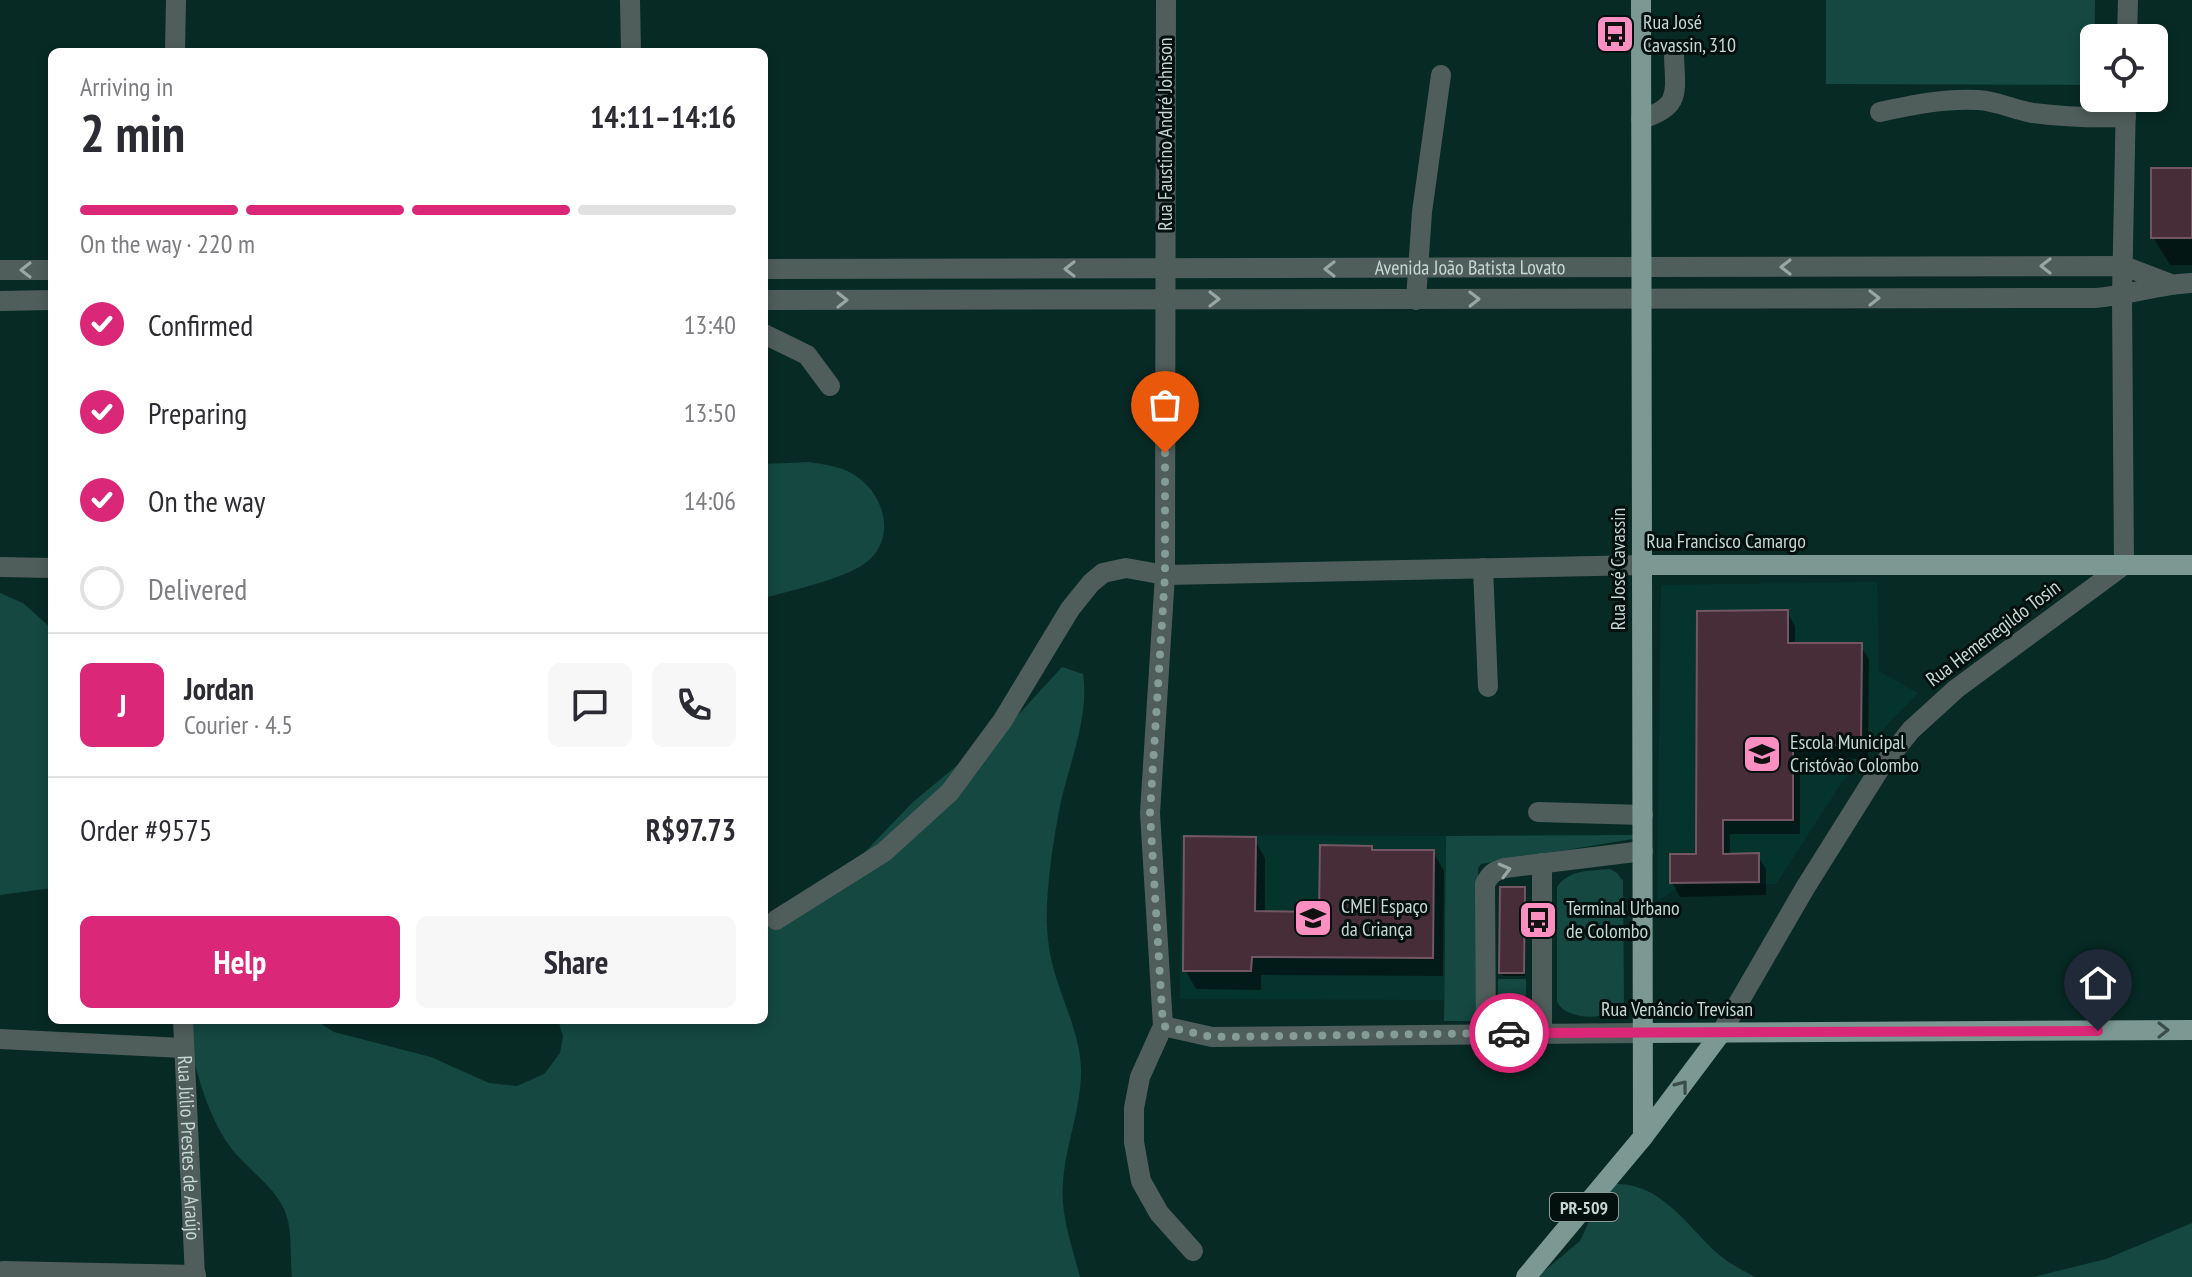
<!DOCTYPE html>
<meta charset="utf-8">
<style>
:root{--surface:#fff;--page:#f7f7f7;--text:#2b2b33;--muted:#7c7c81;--line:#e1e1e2;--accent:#db2777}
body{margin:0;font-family:"PT Sans Narrow",sans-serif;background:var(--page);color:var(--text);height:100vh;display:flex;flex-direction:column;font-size:30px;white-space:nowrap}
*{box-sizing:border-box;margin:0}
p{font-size:26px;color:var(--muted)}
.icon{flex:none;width:44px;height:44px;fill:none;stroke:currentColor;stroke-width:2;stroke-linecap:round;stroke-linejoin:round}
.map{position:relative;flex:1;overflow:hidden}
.panel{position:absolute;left:48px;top:48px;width:720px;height:976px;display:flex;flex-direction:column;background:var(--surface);border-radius:12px;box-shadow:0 4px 12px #0003}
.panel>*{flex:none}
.buttons{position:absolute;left:2080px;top:24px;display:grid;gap:16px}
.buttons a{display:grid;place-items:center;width:88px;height:88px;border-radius:12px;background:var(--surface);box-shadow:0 4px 12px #0003;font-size:40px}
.pin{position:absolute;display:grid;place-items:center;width:68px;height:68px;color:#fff;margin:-82px -34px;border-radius:50% 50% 50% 0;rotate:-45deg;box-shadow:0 0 8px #0007}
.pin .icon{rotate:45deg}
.courier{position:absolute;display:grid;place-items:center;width:80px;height:80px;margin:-40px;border:6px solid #db2777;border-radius:50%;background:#fff;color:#222;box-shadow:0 2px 10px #0007}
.head em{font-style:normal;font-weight:600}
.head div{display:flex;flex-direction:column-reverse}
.head{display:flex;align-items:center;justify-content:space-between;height:136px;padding:0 32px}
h1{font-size:52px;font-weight:600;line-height:60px}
.bar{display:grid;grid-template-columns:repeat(4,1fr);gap:12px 8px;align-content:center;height:96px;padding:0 32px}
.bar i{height:10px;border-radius:6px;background:var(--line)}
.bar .on{background:var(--accent)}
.bar p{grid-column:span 4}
.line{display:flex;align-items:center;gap:20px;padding:0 32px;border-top:2px solid var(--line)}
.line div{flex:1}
.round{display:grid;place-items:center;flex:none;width:84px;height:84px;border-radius:12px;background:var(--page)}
ol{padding:0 32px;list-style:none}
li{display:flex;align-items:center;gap:24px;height:88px}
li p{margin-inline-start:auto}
li .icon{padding:8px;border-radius:50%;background:var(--accent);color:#fff;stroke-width:4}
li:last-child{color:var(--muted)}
li i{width:44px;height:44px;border:4px solid var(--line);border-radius:50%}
.primary-button{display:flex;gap:16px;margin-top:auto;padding:16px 32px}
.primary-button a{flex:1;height:92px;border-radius:12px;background:var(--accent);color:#fff;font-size:32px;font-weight:600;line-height:92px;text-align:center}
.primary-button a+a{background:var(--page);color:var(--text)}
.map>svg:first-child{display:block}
.built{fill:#05342d}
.green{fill:#144840}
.shadow{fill:#0007}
.building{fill:#462d38;stroke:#725762;stroke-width:2}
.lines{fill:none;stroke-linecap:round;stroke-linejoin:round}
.minor{stroke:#505e5b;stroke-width:20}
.major{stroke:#7b9892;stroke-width:20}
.oneway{stroke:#97a7a4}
.oneway2{stroke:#3a4d49}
.done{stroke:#849b96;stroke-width:8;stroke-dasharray:0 14.4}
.route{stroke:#db2777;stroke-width:10}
.labels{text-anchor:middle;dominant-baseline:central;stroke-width:6;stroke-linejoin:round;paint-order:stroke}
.shield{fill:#04100d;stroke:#8c9c98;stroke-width:2}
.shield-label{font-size:18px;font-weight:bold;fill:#c6d8d4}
.poi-label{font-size:20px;fill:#c6d8d4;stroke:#04100d;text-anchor:start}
.street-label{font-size:20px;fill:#c6d8d4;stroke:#04100d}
</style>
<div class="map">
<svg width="2192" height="1277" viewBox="0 0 2192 1277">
<rect width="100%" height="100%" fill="#082a24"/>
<g class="built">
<polygon points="1877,582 1879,671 1918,693 1886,726 1842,782 1776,884 1685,884 1657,901 1661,585"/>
<polygon points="1181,835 1446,836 1444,1000 1180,999"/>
</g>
<g class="green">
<polygon points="1826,0 2095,0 2094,85 1826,84"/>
<path d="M 809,462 C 826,465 842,466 856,476 C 886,496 897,541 864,564 C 840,580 793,590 764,598 L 764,464 Z"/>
<polygon points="0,593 23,603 52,629 52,888 0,895"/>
<path d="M 1062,667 L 1083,674 C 1090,719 1067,768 1059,811 C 1054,837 1050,864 1048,890 C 1045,920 1047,951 1057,980 C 1066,1009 1080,1037 1081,1068 C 1082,1106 1066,1143 1063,1182 C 1060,1214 1072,1246 1080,1277 L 292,1277 C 290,1259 292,1238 288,1221 C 281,1189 250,1173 231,1148 C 204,1111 195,1064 184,1020 L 315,1020 L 334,1032 L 431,1057 L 489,1083 L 517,1086 L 544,1074 L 560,1053 L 563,1036 L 558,1020 L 764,1020 L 764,917 L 809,902 L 834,884 L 913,802 L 1019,714 Z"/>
<polygon points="1633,835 1633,839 1481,864 1478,868 1478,1021 1444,1021 1446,836"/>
<path d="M 1610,869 L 1617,873 L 1623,881 L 1624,1002 C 1614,1021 1567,1022 1557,1002 L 1557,887 C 1569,869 1591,871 1610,869 Z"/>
<polygon points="1498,979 1526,979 1526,1008 1524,1013 1511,1016 1500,1013 1498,1008"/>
<path d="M 1614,1184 C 1663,1182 1689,1230 1722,1257 C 1732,1265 1744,1271 1755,1277 L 1537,1277 L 1580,1241 L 1594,1211 Z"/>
<polygon points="2192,1223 2192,1277 2033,1277 2106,1259"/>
</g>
<g class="shadow">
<polygon points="2192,170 2192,265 2170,265 2153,237"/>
<polygon points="1787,612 1795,626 1795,645 1860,645 1869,659 1868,759 1800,758 1800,834 1730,834 1730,856 1757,855 1766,869 1766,895 1680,897 1672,882 1698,856"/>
<polygon points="1254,839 1265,858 1265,913 1321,914 1371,848 1373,852 1433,852 1444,871 1443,976 1261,975 1261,990 1196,989 1185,970"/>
<polygon points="1524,889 1526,893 1525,976 1503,976 1501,972"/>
</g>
<g class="building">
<rect x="2151" y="168" width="41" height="70"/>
<polygon points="1788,610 1788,643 1862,643 1861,745 1793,745 1793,820 1723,820 1723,854 1759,853 1759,882 1670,883 1670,854 1696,854 1697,611"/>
<polygon points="1184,836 1256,837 1255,911 1319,912 1320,845 1372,846 1372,850 1434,850 1433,958 1252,957 1251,971 1183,971"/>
<polygon points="1500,887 1525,887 1524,973 1499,973"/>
</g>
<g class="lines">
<g class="minor">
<polyline points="630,0 631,52"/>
<polyline points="1166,0 1165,575 1150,813 1163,1026 1140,1077 1134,1108 1134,1142 1141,1181 1159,1213 1193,1251"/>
<polyline points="2127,38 2128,0"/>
<polyline points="175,52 176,0"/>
<path d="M 1880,112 C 1912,105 1945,98 1978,100 C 1998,101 2014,110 2033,113 C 2064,117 2095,118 2126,117"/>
<path d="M 1641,119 C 1682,107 1675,92 1674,55"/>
<path id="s1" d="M 764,269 L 2124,266 L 2171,284"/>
<polyline points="0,270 52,270"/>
<path d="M 764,300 L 2095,298 C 2128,296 2159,284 2192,283"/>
<polyline points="1416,300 1422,212 1441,75"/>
<polyline points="0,301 52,300"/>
<polyline points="764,334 807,355 830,386"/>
<polyline points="0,567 52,568"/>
<polyline points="1483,568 1488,687"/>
<polyline points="1538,812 1643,815"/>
<polyline points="1542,863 1542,1033"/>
<polyline points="776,920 884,852 950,792 1003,720 1070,609 1091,583 1103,573 1126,568 1165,575 1642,565"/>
<path id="s2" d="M 183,1020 L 195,1277"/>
<polyline points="1163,1026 1212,1037 1643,1033"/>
<path d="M 1486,1033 L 1485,884 C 1490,874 1494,871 1505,868 L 1643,851"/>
<polyline points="1721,1033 1805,888 1879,770 1911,730 1956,689 2124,565 2122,296 2126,98"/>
<polyline points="0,1039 183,1048"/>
<polyline points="3,1271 196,1275"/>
</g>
<g class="major">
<polyline points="1641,0 1643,1137"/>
<polyline points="1642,565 2192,565"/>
<polyline points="1643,1033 2192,1030"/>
<polyline points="1526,1277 1643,1137 1721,1033"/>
</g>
</g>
<defs><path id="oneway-chevron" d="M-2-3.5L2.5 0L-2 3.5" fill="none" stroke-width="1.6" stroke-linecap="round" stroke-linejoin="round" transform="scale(2)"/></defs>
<g class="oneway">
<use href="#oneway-chevron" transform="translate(2046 266) rotate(180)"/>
<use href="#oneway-chevron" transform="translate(1786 267) rotate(180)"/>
<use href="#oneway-chevron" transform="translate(1070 269) rotate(180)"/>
<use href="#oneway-chevron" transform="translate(1330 269) rotate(-180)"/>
<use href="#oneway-chevron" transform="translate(26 270) rotate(-180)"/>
<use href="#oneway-chevron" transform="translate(1874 298)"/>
<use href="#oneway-chevron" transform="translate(1214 299)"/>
<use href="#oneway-chevron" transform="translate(1474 299) rotate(-1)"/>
<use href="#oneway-chevron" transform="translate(842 300)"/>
<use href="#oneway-chevron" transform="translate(1505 870) rotate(-15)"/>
</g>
<g class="oneway2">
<use href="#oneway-chevron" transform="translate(2163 1030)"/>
<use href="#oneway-chevron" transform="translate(1682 1086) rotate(-52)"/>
</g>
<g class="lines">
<polyline class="done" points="1165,453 1165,575 1150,813 1163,1026 1212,1037 1509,1033"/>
<polyline class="route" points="1509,1033 2098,1031"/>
</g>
<defs>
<g id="bus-square" transform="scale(2)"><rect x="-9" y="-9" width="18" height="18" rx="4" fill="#fc8fc1" stroke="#04100d"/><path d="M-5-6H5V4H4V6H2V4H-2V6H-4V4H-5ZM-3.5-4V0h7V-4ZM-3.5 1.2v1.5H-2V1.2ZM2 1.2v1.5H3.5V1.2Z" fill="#111"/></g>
<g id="school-square" transform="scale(2)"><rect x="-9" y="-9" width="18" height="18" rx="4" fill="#fc8fc1" stroke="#04100d"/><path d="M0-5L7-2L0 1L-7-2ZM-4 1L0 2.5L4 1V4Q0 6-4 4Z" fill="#111"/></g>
</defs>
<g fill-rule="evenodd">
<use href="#bus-square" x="1615" y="34"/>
<use href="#school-square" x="1762" y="754"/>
<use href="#school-square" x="1313" y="918"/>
<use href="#bus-square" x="1538" y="920"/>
</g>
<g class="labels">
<rect class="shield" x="1550" y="1193" width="68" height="28" rx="6"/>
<g class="shield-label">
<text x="1584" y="1207">PR-509</text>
</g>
<g class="poi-label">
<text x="1643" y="22">Rua José<tspan x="1643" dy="23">Cavassin, 310</tspan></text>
<text x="1790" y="742">Escola Municipal<tspan x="1790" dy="23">Cristóvão Colombo</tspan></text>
<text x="1341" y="906">CMEI Espaço<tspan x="1341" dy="23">da Criança</tspan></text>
<text x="1566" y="908">Terminal Urbano<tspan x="1566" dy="23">de Colombo</tspan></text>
</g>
<g class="street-label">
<text transform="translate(1165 134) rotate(-90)">Rua Faustino André Johnson</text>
<text stroke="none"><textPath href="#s1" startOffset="706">Avenida João Batista Lovato</textPath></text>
<text x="1726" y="541">Rua Francisco Camargo</text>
<text transform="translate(1618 569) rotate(-90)">Rua José Cavassin</text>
<text transform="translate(1993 633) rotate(-37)">Rua Hemenegildo Tosin</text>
<text x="1677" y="1009">Rua Venâncio Trevisan</text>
<text stroke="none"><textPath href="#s2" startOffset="128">Rua Júlio Prestes de Araújo</textPath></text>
</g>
</g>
</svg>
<div class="buttons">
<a><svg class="icon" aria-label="locate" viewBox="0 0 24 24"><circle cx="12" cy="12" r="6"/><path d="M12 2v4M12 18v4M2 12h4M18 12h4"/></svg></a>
</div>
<div class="pin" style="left:1165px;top:453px;background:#ea580c"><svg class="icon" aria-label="bag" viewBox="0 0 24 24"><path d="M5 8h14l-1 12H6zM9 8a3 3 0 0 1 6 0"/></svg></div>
<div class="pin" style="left:2098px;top:1031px;background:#1f2937"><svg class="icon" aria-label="home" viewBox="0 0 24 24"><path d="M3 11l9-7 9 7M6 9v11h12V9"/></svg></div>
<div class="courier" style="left:1509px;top:1033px"><svg class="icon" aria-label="car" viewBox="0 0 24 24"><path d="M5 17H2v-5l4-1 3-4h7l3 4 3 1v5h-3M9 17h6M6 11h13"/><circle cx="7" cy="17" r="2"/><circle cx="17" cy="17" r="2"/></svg></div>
<section class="panel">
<div class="head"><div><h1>2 min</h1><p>Arriving in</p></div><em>14:11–14:16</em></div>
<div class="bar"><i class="on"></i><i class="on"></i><i class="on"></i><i></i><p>On the way · 220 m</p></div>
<ol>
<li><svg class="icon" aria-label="check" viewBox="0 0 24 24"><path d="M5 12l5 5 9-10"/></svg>Confirmed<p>13:40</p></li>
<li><svg class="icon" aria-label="check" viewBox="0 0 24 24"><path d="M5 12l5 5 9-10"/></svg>Preparing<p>13:50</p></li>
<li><svg class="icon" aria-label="check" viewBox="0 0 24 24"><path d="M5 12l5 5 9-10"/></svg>On the way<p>14:06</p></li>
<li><i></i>Delivered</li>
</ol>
<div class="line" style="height:144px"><b class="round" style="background:var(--accent);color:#fff">J</b><div><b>Jordan</b><p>Courier · 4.5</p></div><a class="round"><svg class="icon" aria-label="chat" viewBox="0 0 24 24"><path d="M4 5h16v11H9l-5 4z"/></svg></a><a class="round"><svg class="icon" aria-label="phone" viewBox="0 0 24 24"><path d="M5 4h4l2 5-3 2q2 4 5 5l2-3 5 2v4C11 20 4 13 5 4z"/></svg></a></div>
<div class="line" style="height:104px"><div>Order #9575</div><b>R$97.73</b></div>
<div class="primary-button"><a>Help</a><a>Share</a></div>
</section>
</div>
